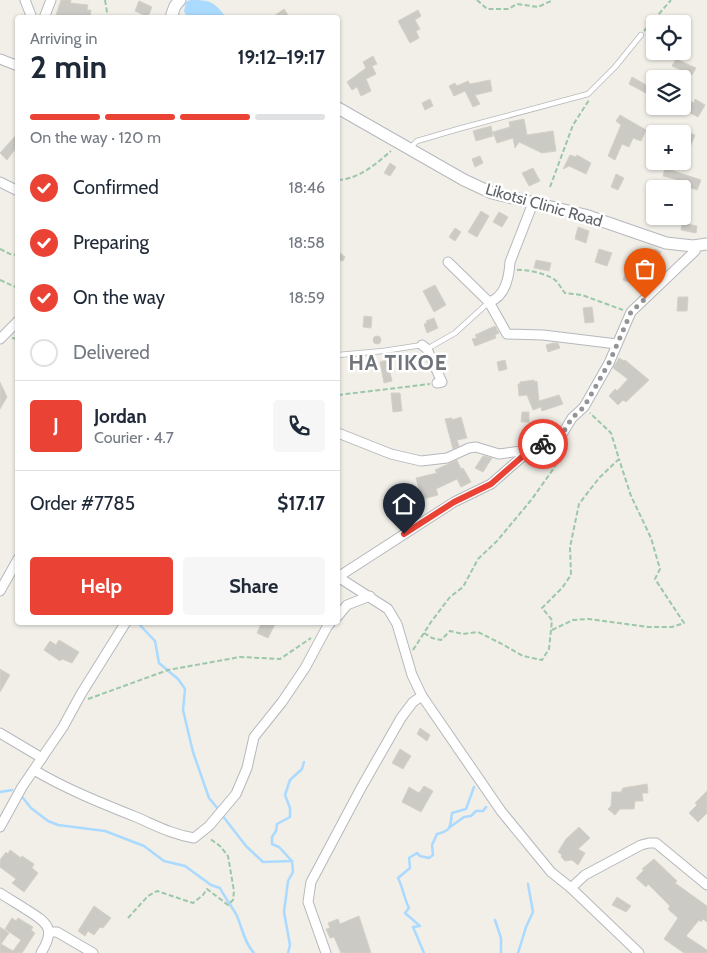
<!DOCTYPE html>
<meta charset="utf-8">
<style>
:root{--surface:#fff;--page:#f6f6f7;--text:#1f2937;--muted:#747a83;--line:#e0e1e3;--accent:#ea4335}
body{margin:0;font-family:Cabin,sans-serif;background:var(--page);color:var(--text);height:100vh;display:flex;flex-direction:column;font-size:19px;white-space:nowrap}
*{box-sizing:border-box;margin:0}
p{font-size:16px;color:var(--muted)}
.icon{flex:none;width:28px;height:28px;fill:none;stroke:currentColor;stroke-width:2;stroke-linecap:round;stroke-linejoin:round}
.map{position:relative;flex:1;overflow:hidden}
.drawer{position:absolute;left:15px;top:15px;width:325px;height:610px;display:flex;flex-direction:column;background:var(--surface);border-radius:5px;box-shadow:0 1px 4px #0004}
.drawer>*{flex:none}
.fabs{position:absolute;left:646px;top:15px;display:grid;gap:10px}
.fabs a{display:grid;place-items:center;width:45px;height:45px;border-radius:5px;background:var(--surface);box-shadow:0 1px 4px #0004;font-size:25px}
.pin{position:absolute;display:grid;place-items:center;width:42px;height:42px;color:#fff;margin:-51px -21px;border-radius:50% 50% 50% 0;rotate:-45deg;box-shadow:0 0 5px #0007}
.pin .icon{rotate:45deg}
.courier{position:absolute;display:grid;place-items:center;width:50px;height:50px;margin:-25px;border:4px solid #ea4335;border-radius:50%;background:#fff;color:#222;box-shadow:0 1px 6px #0007}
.head em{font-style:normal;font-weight:700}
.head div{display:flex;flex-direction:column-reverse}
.head{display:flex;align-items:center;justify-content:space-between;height:85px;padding:0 15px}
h1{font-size:32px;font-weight:700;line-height:38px}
.bar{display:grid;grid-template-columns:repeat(4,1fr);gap:8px 5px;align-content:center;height:60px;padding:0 15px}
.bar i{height:6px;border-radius:4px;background:var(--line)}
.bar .active{background:var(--accent)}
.bar p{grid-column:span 4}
.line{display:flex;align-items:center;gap:12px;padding:0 15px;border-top:1px solid var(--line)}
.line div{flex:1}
.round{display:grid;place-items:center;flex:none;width:52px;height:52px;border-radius:5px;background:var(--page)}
ol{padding:0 15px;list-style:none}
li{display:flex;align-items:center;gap:15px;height:55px}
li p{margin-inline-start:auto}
li .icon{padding:5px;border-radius:50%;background:var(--accent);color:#fff;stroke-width:4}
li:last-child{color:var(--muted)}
li i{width:28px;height:28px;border:2px solid var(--line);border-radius:50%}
.cta{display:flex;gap:10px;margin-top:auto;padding:10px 15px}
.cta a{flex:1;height:58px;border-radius:5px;background:var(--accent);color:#fff;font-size:20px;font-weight:700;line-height:58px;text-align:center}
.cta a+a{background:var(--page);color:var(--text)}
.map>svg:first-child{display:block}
.water{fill:#aadaff}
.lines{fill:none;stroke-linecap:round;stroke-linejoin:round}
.stream{stroke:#aadaff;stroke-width:2.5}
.building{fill:#cccac5;stroke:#d6d1c6}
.service-casing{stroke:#b5b8bc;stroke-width:6}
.minor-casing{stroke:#b5b8bc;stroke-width:11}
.tertiary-casing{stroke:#b5b8bc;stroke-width:13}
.path{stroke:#9cc7a9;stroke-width:2;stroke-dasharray:5 2.5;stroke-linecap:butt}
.service{stroke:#fff;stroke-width:4.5}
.minor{stroke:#fff;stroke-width:9}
.tertiary{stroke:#fff;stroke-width:11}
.done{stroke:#929495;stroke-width:5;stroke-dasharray:0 9}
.route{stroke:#ea4335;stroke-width:6}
.labels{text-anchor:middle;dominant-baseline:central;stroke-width:5;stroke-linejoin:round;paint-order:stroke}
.street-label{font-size:16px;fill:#5f6368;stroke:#fff}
.district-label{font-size:21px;font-weight:bold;letter-spacing:1px;fill:#70757a;stroke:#fff}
</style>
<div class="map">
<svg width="707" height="953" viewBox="0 0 707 953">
<rect width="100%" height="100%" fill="#f1efe8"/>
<path class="water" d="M 190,0 C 210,0 213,1 226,17 L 187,17 L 184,11 L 186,2 Z"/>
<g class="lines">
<g class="stream">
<polyline points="137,622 155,641 159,663 178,679 185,689 183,710 193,752 209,798 219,810"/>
<polyline points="0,792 12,790"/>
<path d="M 23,798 L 31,808 L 48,821 L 58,825 L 105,831 L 144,846 L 164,861 L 185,866 L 211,885 L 220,888 C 225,898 233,908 237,916 C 242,928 245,944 254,953"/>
<polyline points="222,815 246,846 263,862 292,861"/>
<polyline points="450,827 464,817 471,816 476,811 483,811 486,807"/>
<polyline points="495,920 501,938 501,953"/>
<polyline points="288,953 290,945 284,912 288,881 293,872 292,861 279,847 272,844 272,837 276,831 277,824 290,817 290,808 285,795 290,780 302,769 304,762"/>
<path d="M 424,953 L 413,927 L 420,926 L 405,913 L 409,908 C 404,898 403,888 398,878 L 410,868 L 409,858 L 417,853 L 420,856 L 429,858 L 433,855 L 432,845 L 437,834 C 452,830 450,827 452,813 L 466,809 L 474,787"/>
<polyline points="518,953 526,927 533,912 528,884"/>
</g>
</g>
<g class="building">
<polygon points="61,0 71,0 70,3 88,5 87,10 91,10 90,18 64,18 56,15"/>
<polygon points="139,1 152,7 148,17 135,11"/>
<polygon points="284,9 290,18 271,18"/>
<polygon points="418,10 421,16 415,20 420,29 416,31 419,38 410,43 398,21"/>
<polygon points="373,56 377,64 372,66 376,74 366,79 371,91 361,96 357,87 352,90 347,82 366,68 363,62"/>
<polygon points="676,59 696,68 692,75 672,66"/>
<polygon points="632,77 655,90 655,98 629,84"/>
<polygon points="490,80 492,91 475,95 480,104 473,107 465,91 454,96 449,86 455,83 457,86 468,81 470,84"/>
<polygon points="430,99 433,106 425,110 422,103"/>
<polygon points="695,99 705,105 698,117 683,109 688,100 694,103"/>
<polygon points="620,115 646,130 641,141 633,138 629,147 622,144 615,160 608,156 621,125 616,121"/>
<polygon points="524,119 527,135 553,131 556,151 542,153 519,142 515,148 513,138 497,143 493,132 510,127 509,122"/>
<polygon points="491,126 493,136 476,141 473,131"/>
<polygon points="682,130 695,135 690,147 682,144"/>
<polygon points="18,133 18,145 7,160 0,153"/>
<polygon points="570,155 576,157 577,155 591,163 586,174 569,166 563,169"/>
<polygon points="480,156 483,163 475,167 472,159"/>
<polygon points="390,163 396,167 390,176 384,173"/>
<polygon points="533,168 540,181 529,186 522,173"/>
<polygon points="665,168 701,180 697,190 677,183 678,180 663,176"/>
<polygon points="616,174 624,178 618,190 611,187"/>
<polygon points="481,211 489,216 477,237 468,232"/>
<polygon points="499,212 508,217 502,227 493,222"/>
<polygon points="682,223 697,226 696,233 681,230"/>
<polygon points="578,227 589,231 586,243 575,239"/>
<polygon points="455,228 461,232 455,241 449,237"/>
<polygon points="599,249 612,253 607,266 595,262"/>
<polygon points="655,249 661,252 656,262 650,259"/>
<polygon points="338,251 345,257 343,261 338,260"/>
<polygon points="536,260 551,263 549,271 534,268"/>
<polygon points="628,266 638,270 633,284 623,280"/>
<polygon points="435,285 446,305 434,312 423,291"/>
<polygon points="678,297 688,297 687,311 677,311"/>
<polygon points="592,307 594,322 585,323 583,308"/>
<polygon points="364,316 372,317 371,328 363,327"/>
<polygon points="434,318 438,328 427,333 424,324 427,323 426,321"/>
<polygon points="495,326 499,333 495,335 496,338 475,346 472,339 477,338 475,335"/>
<circle cx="377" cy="340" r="4"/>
<polygon points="553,343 558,343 560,348 548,352 546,345"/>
<polygon points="619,358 624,361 625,360 649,380 626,402 623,400 618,405 609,396 615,389 617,391 628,379 613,368"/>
<polygon points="387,360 392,381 384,383 380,362"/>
<polygon points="505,360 507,369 499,371 497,362"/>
<polygon points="534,380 535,382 537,381 539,401 559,395 563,404 542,411 541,407 533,410 527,395 519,396 518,384 520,384 520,382"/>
<polygon points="0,382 7,397 0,409"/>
<polygon points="391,393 400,393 402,411 393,412"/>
<polygon points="522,412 529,412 529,422 521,422"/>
<polygon points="461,417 467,438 457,440 459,446 453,449 445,419 452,418 452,420"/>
<polygon points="483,456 492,458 483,472 475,468"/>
<polygon points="457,460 461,469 463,468 471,482 461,487 457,479 436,489 438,495 423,499 420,489 419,489 416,478 437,473 435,470"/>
<polygon points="262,622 276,622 268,638 257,633"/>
<polygon points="59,640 79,652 72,663 62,659 60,661 44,650 50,641 56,645"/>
<polygon points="0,669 10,675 0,692"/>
<polygon points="420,728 430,735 427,741 417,734"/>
<polygon points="400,749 411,756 403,769 392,763"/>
<polygon points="647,784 648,793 642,793 643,801 635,801 634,809 620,809 615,815 608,809 611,806 612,792 621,792 623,788"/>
<polygon points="424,786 433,791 421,812 402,802 409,787 419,793"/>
<polygon points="707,791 707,813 698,822 689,813 697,805 695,803"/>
<polygon points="579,827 590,838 578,849 585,853 578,865 572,860 565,861 561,857 562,855 558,852 566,839"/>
<polygon points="10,850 21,858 22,856 34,864 32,868 38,873 24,892 12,883 16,879 0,867 0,860 6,852 8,854"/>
<polygon points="654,859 677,881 675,883 707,906 707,922 703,919 701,922 699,920 686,936 707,950 707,953 684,953 664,939 678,918 668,909 670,906 648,884 646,887 636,878 644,870 642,869"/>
<polygon points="617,897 631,906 626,912 612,905"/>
<polygon points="94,906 111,918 103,928 100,927 94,935 88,931 85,936 78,931"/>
<polygon points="359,916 371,953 341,953 334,937 330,938 326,929 330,928 328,923 338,919 340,924"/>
<polygon points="12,918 16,921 18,918 33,927 31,930 35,933 22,953 0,953 0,927 9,933 1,944 13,951 21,940 5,929"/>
</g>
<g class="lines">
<g class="service-casing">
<g id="service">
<polyline points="411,147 417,141 458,129 588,94 615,67 641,35"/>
<polyline points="427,349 455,333 489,302"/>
<polyline points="338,355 383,351 422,345"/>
</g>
</g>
<g class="minor-casing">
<g id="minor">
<polyline points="25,0 32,18"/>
<polyline points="44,18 51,0"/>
<polyline points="0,59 18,66"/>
<polyline points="0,182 18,191"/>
<polyline points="448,262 489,302 507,334 543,335 617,344"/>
<path d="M 489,302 C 505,297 509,279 510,262 L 533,203"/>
<polyline points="0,339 18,321"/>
<polyline points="422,345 427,349 441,380 442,382 437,383"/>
<polyline points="338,433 391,454 421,461 447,458 469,448 476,447 499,454 528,450"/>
<polyline points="338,577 454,502 491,484 531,449 561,436 572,418 584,407 609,363 631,312 695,251 693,246"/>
<polyline points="338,577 388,609 397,624 412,675 422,696 501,811 551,872 571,888 639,953"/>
<polyline points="0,591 18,559"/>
<polyline points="338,616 347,605 370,596"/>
<polyline points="0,733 42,758"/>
<path d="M 34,770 C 66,789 101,803 136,817 C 157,826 171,834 194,838 L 209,826 L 236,794 L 247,768 L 254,737 L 282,702 L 305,668 L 327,627 L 331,622"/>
<polyline points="0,827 22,787 63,727 81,694 126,622"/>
<polyline points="571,888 585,875 641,845 649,843 656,843 707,885"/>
<path d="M 0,893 C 9,899 18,904 27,910 C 48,923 56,929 41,953"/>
<polyline points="49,932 57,932 93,953"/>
<polyline points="326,953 308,902 311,882 361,788 401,718 413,702 422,696"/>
</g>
</g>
<g class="tertiary-casing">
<g id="tertiary">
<polyline points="174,18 172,14 175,6 180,0"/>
<polyline points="338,108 464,180 492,193 585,215 666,243 693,246 707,244"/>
</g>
</g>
<g class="path">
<polyline points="105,0 108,18"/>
<polyline points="477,0 487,9 508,9 517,4 538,7 553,0"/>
<polyline points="644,31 671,0"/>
<path d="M 338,180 C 359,179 376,164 391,151"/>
<polyline points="550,187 573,125 589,100"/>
<polyline points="0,249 10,254 18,255"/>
<path d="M 517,270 C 526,269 548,274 555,280 C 559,283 562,290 565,293 L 582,295 L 623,310"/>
<polyline points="0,280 18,288"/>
<polyline points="12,338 18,339"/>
<polyline points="338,395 430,384"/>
<polyline points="552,630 573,620 589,619 648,627 672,627 684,623 655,579 660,569 651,538 631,496 619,459"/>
<polyline points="424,633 432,638 441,640 450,631 463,634 478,632 500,643 523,656 542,660 549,649 552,620 542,608 562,588 571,575 570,547 579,504 599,478 619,459 611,433 590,413"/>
<polyline points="413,650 431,622 450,597 463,587 478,559 497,541 532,499 554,468 564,444"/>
<polyline points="88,699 168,670 240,657 280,659 311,638"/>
<polyline points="128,918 148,896 157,891 193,903 203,895 207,889 228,905 233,900 234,891 228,856 220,846 209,838"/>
</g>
<use href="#service" class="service"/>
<use href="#minor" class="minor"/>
<use href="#tertiary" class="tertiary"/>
</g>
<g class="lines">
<polyline class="done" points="543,444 561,436 572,418 584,407 609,363 631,312 645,299"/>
<polyline class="route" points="404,534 454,502 491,484 531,449 543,444"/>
</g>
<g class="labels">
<g class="street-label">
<text transform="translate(544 205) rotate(16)">Likotsi Clinic Road</text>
</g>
<g class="district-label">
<text x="398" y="362">HA TIKOE</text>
</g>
</g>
</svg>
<div class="fabs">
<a><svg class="icon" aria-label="locate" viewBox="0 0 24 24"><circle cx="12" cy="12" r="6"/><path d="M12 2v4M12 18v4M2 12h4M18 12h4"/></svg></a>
<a><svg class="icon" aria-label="layers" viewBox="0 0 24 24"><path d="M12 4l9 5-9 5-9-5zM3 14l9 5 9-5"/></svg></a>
<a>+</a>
<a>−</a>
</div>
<div class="pin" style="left:645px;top:299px;background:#ea580c"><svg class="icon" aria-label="bag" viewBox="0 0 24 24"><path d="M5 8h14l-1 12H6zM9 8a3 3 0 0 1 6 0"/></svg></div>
<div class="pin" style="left:404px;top:534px;background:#1f2937"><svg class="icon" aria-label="home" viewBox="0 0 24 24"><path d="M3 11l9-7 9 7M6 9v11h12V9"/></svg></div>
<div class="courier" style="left:543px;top:444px"><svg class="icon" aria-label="bike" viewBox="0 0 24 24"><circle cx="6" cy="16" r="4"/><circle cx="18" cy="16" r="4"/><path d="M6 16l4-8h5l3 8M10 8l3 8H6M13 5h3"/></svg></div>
<section class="drawer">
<div class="head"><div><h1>2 min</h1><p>Arriving in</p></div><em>19:12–19:17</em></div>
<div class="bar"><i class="active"></i><i class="active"></i><i class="active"></i><i></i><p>On the way · 120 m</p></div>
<ol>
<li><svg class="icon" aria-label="check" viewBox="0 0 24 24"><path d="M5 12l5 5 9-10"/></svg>Confirmed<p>18:46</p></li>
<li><svg class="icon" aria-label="check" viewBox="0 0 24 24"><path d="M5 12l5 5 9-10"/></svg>Preparing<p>18:58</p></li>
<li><svg class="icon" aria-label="check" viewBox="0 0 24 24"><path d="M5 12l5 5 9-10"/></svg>On the way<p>18:59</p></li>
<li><i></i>Delivered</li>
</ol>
<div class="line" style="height:90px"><b class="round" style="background:var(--accent);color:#fff">J</b><div><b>Jordan</b><p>Courier · 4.7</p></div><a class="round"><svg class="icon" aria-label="phone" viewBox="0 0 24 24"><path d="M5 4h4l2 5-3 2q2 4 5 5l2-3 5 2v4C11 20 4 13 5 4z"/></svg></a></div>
<div class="line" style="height:65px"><div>Order #7785</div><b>$17.17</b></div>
<div class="cta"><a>Help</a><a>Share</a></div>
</section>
</div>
